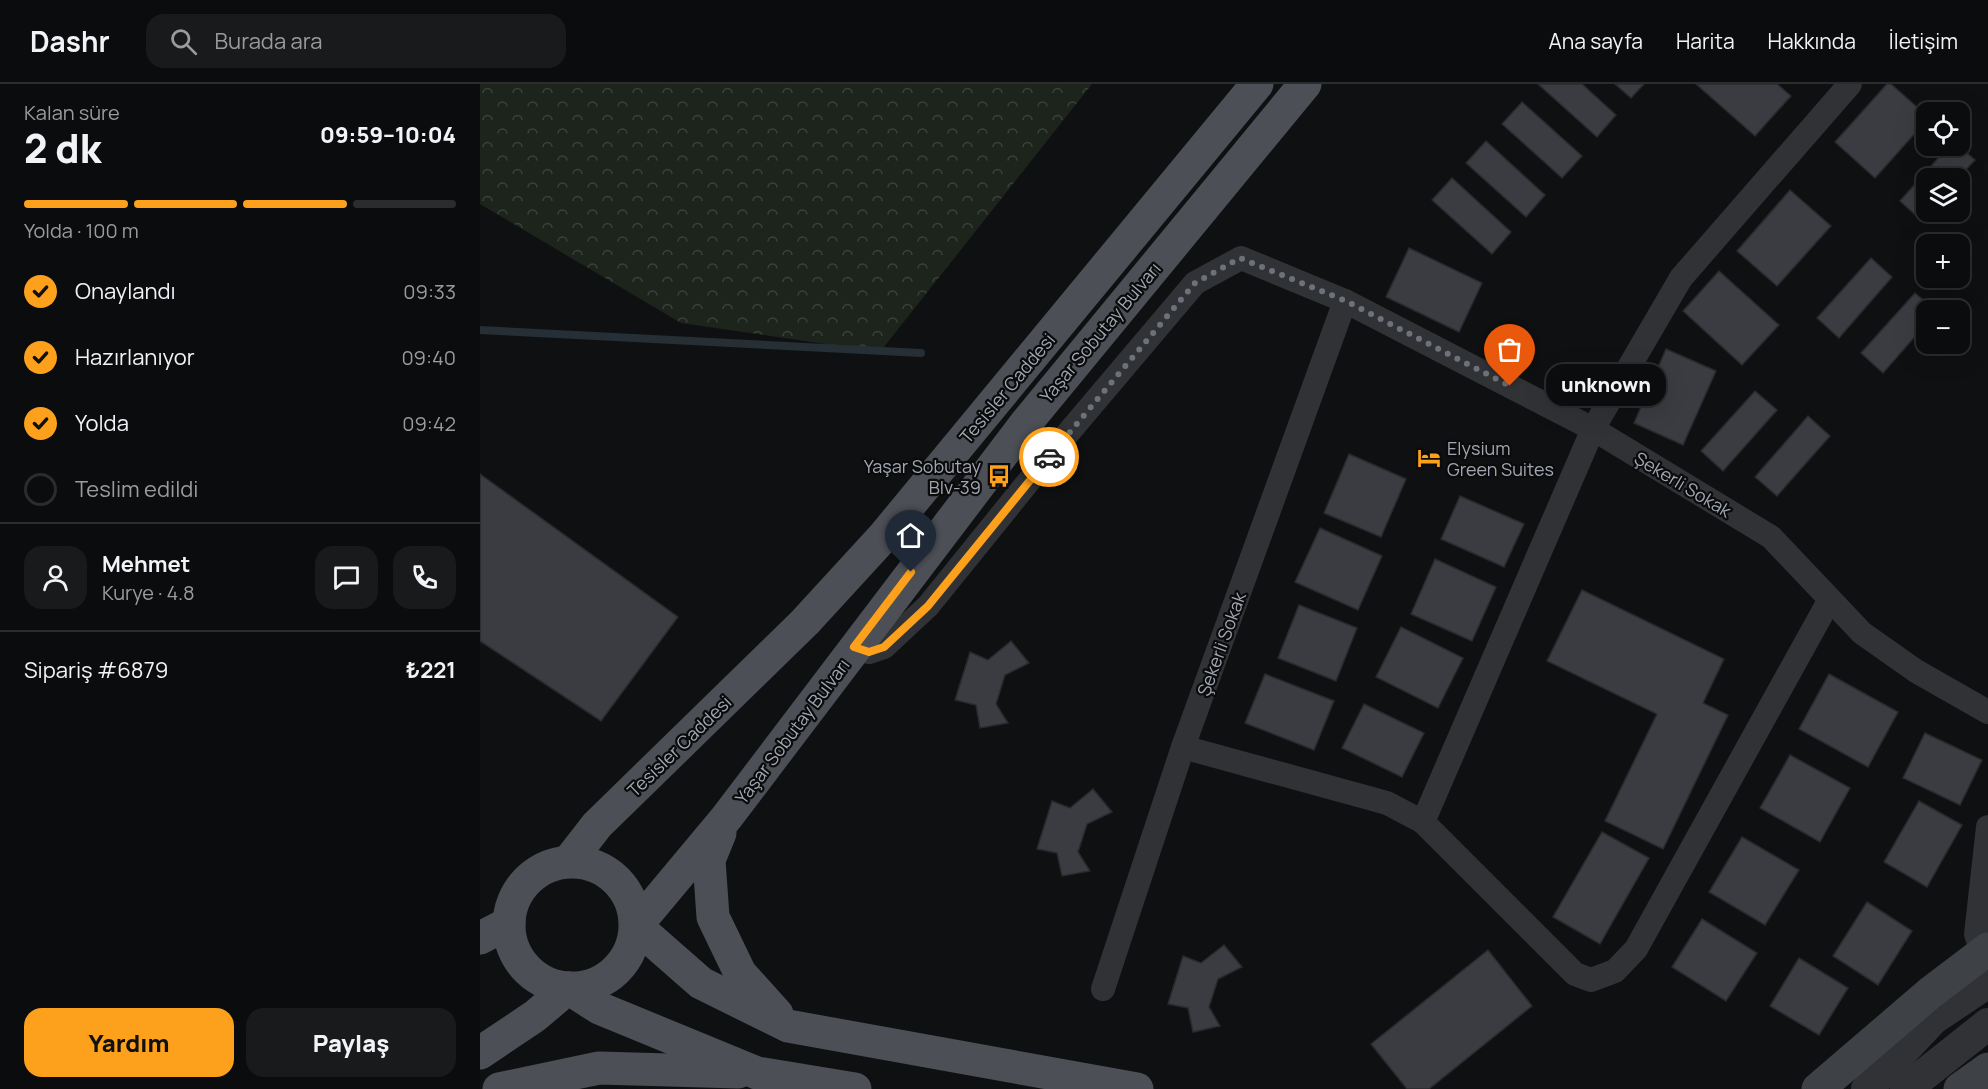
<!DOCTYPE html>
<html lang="tr">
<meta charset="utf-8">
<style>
:root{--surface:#0b0c0d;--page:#191a1b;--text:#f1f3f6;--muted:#9a9b9d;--line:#2b2c2e;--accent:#fda11c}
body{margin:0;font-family:Manrope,sans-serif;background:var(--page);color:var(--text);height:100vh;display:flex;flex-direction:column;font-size:22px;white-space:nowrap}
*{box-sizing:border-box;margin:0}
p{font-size:20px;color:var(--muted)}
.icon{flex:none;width:33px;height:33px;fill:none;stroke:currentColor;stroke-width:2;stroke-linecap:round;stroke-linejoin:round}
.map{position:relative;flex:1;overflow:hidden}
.sheet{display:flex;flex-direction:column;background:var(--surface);width:480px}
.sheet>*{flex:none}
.buttons{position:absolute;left:1436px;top:18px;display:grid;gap:12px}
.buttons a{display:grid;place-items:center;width:54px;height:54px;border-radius:12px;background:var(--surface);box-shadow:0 6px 24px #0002,0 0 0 2px var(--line);font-size:30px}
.pin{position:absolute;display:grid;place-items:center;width:51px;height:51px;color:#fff;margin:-62px -26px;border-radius:50% 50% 50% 0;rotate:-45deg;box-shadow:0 0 6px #0007}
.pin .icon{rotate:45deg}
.courier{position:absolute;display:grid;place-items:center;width:60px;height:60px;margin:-30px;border:4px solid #fda11c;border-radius:50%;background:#fff;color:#222;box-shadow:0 2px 8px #0007}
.bubble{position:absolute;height:42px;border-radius:18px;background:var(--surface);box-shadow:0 6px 24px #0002,0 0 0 2px var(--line);font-size:20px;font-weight:800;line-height:42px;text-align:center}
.headline em{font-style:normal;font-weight:800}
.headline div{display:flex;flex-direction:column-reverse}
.headline{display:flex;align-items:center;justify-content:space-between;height:102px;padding:0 24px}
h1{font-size:39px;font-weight:800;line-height:45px}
.bar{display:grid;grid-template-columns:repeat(4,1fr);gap:9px 6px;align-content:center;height:72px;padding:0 24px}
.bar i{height:8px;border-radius:4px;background:var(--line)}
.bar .on{background:var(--accent)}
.bar p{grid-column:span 4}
.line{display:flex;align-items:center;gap:15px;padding:0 24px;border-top:2px solid var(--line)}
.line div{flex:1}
.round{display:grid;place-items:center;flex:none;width:63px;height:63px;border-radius:18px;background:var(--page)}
ol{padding:0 24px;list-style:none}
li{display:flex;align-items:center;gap:18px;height:66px}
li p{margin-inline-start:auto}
li .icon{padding:6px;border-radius:50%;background:var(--accent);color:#111;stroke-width:4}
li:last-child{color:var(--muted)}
li i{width:33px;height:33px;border:3px solid var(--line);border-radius:50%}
.primary-button{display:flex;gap:12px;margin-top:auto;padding:12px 24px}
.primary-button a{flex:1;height:69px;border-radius:18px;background:var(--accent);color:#111;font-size:24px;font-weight:800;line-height:69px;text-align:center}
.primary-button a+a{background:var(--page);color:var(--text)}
header{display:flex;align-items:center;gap:36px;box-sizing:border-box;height:84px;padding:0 30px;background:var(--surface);border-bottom:2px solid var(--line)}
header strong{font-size:28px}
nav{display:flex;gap:33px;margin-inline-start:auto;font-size:21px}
.search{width:420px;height:54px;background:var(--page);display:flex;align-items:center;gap:15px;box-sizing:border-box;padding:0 21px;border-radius:18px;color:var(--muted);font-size:22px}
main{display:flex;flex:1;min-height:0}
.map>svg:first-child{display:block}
.forest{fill:url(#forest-crowns)}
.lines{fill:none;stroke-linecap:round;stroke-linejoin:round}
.stream{stroke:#252f35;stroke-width:8}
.building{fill:#3a3c41;stroke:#292a2d;stroke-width:1.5}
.minor{stroke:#303236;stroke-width:24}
.tertiary{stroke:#303236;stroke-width:32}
.secondary{stroke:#3e4146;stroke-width:33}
.primary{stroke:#4c4f55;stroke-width:33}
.done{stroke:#6d727a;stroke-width:6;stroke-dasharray:0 10.8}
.route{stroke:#fda11c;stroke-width:8}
.labels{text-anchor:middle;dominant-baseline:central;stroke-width:4.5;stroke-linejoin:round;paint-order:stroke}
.street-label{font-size:18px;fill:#a0a7b3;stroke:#0b0b0c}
.poi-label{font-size:18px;fill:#a0a7b3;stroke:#0b0b0c;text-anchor:start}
</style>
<header>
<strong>Dashr</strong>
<div class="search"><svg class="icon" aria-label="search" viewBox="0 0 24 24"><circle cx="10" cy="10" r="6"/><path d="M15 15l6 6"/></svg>Burada ara</div>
<nav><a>Ana sayfa</a><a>Harita</a><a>Hakkında</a><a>İletişim</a></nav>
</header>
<main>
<section class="sheet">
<div class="headline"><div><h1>2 dk</h1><p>Kalan süre</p></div><em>09:59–10:04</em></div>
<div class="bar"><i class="on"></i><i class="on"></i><i class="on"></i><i></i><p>Yolda · 100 m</p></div>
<ol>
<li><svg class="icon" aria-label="check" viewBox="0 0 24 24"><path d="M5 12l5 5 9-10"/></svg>Onaylandı<p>09:33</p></li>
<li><svg class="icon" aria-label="check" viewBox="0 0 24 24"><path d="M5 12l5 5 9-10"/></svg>Hazırlanıyor<p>09:40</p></li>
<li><svg class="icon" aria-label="check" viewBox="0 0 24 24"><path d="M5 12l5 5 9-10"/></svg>Yolda<p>09:42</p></li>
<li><i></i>Teslim edildi</li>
</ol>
<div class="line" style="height:108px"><a class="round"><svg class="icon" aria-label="person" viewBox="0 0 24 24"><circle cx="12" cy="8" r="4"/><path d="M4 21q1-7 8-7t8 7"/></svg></a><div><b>Mehmet</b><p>Kurye · 4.8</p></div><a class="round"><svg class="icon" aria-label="chat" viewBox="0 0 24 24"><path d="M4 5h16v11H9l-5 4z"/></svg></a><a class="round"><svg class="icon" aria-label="phone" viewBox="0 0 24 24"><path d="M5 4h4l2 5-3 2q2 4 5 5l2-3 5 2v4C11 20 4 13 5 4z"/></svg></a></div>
<div class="line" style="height:78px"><div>Sipariş #6879</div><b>₺221</b></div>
<div class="primary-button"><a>Yardım</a><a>Paylaş</a></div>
</section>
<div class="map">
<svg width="1508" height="1005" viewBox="0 0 1508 1005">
<defs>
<pattern id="forest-crowns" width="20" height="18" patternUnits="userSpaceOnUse" patternTransform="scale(1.5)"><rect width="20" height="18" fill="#1c241c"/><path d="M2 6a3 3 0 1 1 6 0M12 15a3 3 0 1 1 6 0" fill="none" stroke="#3a413b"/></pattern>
</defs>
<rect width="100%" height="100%" fill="#0f1011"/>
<polygon class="forest" points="0,0 612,0 400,268 201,239 0,120"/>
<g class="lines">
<polyline class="stream" points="0,246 441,269"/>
</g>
<g class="building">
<polygon points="1058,0 1102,0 1136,31 1117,53"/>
<polygon points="1135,0 1164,0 1151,14"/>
<polygon points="1216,0 1297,0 1311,12 1275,52"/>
<polygon points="1407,0 1411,0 1446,31 1446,37 1395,94 1355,58"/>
<polygon points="1042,18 1102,72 1082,94 1022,40"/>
<polygon points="1006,57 1065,111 1046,133 986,79"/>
<polygon points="1469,62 1479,62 1495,76 1478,94 1446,94 1446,128 1449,128 1441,136 1420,117"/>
<polygon points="972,94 1031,148 1012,170 952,116"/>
<polygon points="1310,106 1351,142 1297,202 1257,167"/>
<polygon points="929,164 1002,199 979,248 906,213"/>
<polygon points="1391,174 1412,193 1359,254 1337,234"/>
<polygon points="1239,187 1299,241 1262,281 1203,227"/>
<polygon points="1435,209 1455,226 1446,226 1446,240 1403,289 1381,269"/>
<polygon points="1186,265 1236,287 1203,361 1154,339"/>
<polygon points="1275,307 1297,326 1243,387 1221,367"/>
<polygon points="1328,332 1350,352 1297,412 1275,393"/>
<polygon points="869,370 926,395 901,453 844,429"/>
<polygon points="0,390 198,533 121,637 0,557"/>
<polygon points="980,412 1044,440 1024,483 961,455"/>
<polygon points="840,444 902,472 878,526 815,498"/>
<polygon points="955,475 1016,503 992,557 931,530"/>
<polygon points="1102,506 1244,575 1223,619 1248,631 1183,765 1125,737 1177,630 1067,577"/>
<polygon points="819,521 877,544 856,597 798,574"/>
<polygon points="921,543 983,574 958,624 896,593"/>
<polygon points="531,557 549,579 525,591 516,620 528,639 500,644 496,621 475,616 490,568 508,576"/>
<polygon points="785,590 854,617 834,666 765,639"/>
<polygon points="1349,590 1418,628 1388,683 1319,645"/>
<polygon points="884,620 944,649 922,693 862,664"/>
<polygon points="1445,649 1502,676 1480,721 1423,694"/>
<polygon points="1310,671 1370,704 1340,758 1280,724"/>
<polygon points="613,705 632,728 607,740 598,768 610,787 582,792 577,769 557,765 572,717 590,724"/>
<polygon points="1439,717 1482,741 1447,803 1404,778"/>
<polygon points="1122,748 1169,774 1120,860 1073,833"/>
<polygon points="1262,753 1319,786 1285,841 1229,808"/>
<polygon points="1387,818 1432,847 1398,901 1353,872"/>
<polygon points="1222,835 1277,869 1246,917 1192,883"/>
<polygon points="744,861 762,883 738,895 729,923 740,942 713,948 708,924 688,920 703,872 721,879"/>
<polygon points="1008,866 1052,922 949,1005 927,1005 891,960"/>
<polygon points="1319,874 1368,904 1339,951 1290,922"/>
</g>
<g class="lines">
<g class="minor">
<polyline points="374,563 389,568 404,563 448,522 578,361 715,199 761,174 865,217 1113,345 1291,453 1382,549 1436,587 1508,628"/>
<polyline points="703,663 907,719 943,738 1095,890 1111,896 1135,887 1156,865 1349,517"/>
<polyline points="943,738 1113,345 1201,194 1370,0"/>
<polyline points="1502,869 1496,850 1508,743"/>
<polyline points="623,905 703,663 865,217"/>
</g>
<g class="tertiary">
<polyline points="1387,1005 1453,935 1508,898"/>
<polyline points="1426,1005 1508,940"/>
</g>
<g class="secondary">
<polyline points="1338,1005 1450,909 1508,865"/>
<polyline points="1480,1005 1508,985"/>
</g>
<g class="primary">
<polyline points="240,749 229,776 233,833 260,889 297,930"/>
<polyline points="89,777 117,741 325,538 403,453 777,0"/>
<circle cx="92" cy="841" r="63"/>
<polyline points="156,842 247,733 546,339 825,0"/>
<polyline points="156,842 221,899 308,942 657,1005"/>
<polyline points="0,854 29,839"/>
<polyline points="88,904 119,924 277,989 375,1005"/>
<polyline points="0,969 55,932 88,904"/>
<polyline points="19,1005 119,984 258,988"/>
</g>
</g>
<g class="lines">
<polyline class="done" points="569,373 715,199 760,174 866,217 1030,302"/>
<polyline class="route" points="431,488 374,563 389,568 404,563 448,522 569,373"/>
</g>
<defs>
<g id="hotel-bare" transform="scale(1.8)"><path d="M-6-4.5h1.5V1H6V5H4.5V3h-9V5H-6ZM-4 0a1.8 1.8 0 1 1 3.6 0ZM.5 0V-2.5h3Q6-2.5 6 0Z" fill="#fda11c" stroke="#0b0b0c" stroke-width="2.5" paint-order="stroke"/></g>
<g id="bus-bare" transform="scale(1.8)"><path d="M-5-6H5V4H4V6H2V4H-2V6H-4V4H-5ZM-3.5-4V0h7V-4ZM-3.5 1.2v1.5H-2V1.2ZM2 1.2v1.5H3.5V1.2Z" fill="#fda11c" stroke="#0b0b0c" stroke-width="2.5" paint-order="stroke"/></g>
</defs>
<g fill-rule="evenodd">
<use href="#hotel-bare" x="949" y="374"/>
<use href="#bus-bare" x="519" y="392"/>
</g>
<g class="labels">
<g class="street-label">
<text transform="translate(620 248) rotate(-50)">Yaşar Sobutay Bulvarı</text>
<text transform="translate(527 304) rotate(-50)">Tesisler Caddesi</text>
<text transform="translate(1203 400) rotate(31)">Şekerli Sokak</text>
<text transform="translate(741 560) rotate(-70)">Şekerli Sokak</text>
<text transform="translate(312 647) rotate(-53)">Yaşar Sobutay Bulvarı</text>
<text transform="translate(199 662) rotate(-44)">Tesisler Caddesi</text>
</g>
<g class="poi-label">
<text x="967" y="364">Elysium<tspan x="967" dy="21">Green Suites</tspan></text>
<text x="501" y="382" text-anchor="end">Yaşar Sobutay<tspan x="501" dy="21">Blv-39</tspan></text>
</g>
</g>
</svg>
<div class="buttons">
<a><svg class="icon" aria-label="locate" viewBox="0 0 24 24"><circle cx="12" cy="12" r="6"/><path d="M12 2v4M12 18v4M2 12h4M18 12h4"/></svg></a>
<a><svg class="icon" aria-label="layers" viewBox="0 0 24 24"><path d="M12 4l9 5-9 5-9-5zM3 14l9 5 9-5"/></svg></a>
<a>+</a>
<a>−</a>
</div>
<div class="pin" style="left:1030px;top:302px;background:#ea580c"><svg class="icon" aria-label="bag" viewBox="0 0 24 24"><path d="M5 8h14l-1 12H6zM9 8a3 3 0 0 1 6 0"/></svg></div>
<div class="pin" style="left:431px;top:488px;background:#1f2937"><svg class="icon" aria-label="home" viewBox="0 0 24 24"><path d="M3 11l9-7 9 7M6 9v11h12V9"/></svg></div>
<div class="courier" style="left:569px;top:373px"><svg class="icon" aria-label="car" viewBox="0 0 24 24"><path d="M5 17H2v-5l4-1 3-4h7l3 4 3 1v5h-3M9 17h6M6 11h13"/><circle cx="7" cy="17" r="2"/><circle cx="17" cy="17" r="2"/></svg></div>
<div class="bubble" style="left:1066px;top:280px;width:120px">unknown</div>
</div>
</main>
